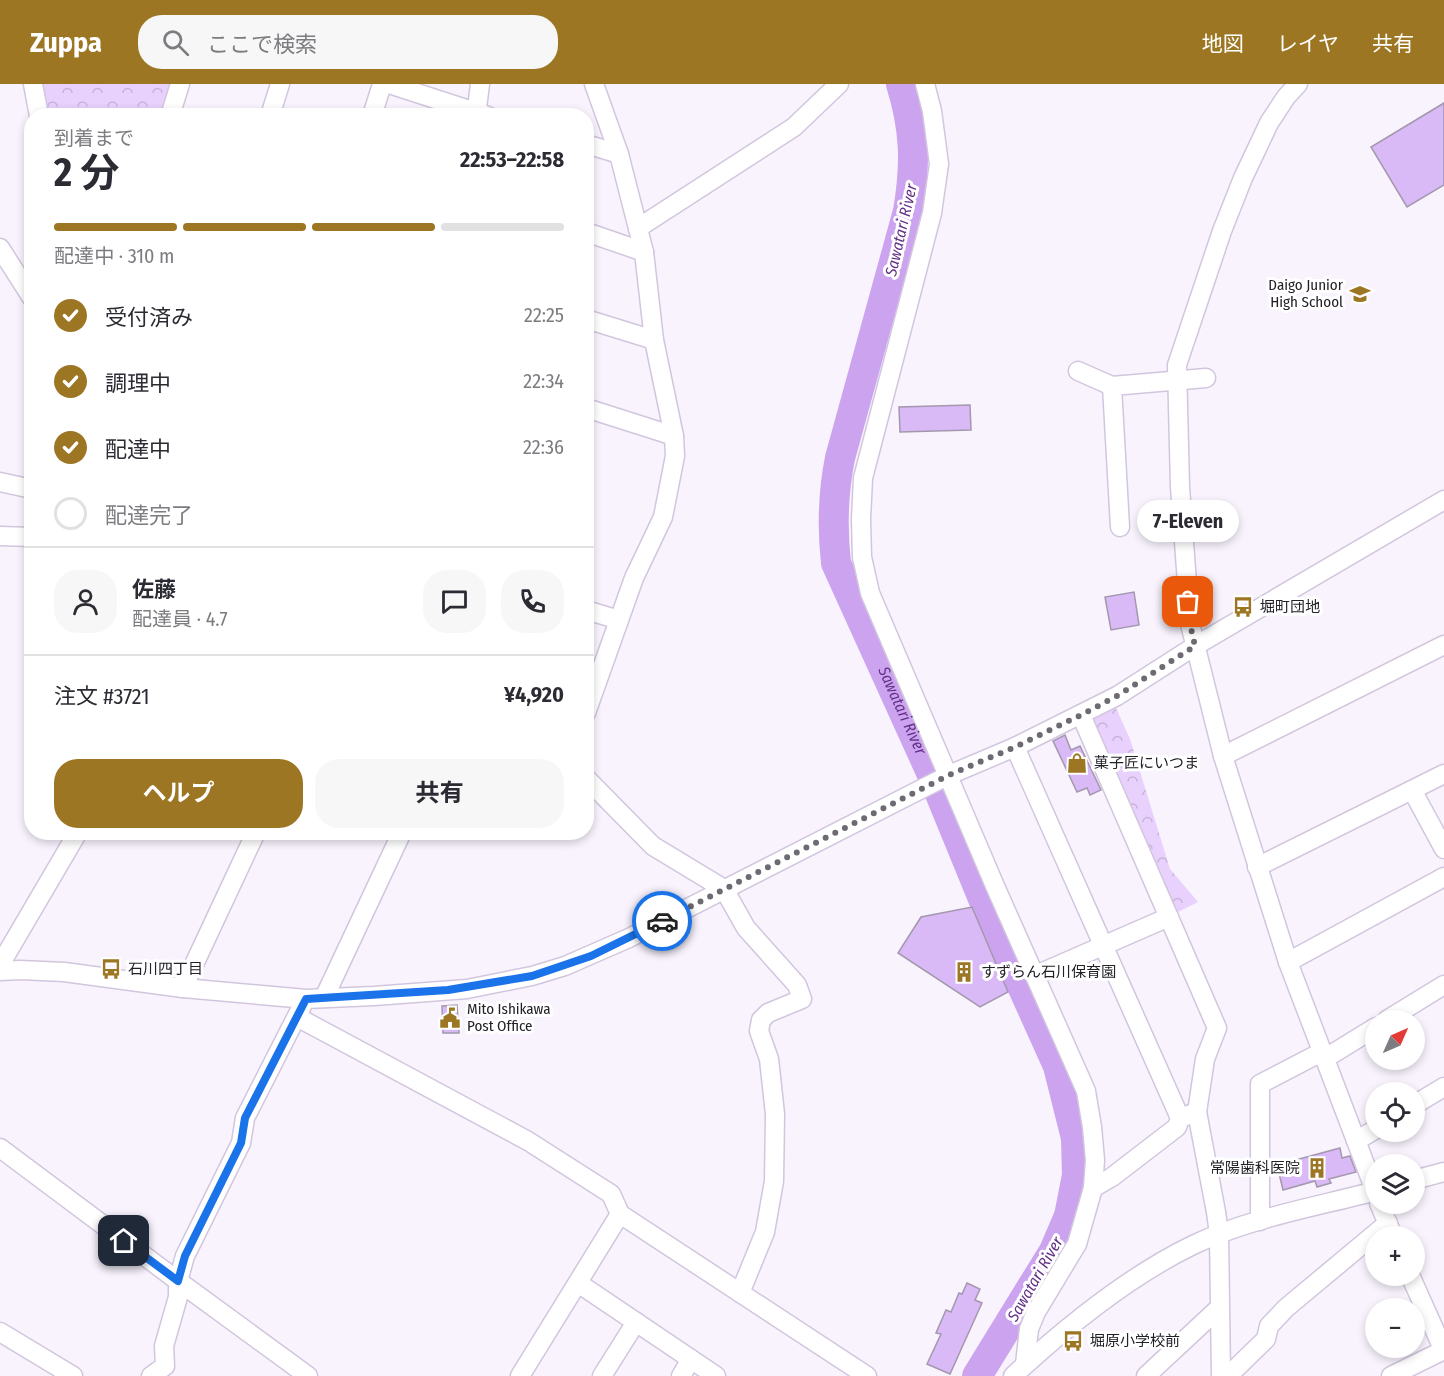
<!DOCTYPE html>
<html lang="ja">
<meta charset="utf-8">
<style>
:root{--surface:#fff;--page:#f7f7f7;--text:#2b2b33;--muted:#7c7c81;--line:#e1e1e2;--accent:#9c7622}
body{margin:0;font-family:"Fira Sans Condensed","Noto Sans JP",sans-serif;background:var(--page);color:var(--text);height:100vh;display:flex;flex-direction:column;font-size:22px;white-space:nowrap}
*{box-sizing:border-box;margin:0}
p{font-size:20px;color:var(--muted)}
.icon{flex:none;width:33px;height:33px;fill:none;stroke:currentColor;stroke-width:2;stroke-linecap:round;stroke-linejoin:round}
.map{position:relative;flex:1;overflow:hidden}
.sheet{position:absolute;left:24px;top:24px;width:570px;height:732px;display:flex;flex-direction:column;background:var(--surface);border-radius:24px;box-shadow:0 3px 9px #0003}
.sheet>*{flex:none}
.needle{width:39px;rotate:45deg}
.tools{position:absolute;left:1365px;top:926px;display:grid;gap:12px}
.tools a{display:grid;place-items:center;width:60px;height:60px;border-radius:50%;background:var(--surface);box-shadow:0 3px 9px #0003;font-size:30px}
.pin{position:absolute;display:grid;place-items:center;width:51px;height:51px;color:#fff;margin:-26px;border-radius:12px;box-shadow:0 3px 9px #0006}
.courier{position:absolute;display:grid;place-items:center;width:60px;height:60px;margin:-30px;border:4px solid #1a73e8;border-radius:50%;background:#fff;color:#222;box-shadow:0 2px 8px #0007}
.bubble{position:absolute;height:42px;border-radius:21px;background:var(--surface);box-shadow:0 3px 9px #0003;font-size:20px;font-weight:700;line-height:42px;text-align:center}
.summary em{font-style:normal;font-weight:700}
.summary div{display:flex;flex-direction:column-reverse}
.summary{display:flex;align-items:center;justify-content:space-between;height:102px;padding:0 30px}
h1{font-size:39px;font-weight:700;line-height:45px}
.bar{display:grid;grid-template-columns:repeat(4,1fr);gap:9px 6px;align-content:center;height:72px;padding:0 30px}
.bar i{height:8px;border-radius:4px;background:var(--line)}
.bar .on{background:var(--accent)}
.bar p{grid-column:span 4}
.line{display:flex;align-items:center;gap:15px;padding:0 30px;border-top:2px solid var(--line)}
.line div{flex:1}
.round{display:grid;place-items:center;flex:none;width:63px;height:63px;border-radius:24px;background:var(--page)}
ol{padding:0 30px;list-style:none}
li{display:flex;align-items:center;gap:18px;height:66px}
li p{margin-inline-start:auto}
li .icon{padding:6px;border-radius:50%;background:var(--accent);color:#fff;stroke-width:4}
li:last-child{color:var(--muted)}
li i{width:33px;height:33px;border:3px solid var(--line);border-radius:50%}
.primary-button{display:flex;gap:12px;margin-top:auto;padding:12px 30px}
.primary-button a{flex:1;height:69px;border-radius:24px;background:var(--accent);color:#fff;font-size:24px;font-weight:700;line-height:69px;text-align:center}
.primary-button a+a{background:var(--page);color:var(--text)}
header{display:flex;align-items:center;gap:36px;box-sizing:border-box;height:84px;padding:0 30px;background:var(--accent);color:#fff}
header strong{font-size:28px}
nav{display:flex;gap:33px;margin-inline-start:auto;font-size:21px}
.search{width:420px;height:54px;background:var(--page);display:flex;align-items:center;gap:15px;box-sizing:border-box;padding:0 21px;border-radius:24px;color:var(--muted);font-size:22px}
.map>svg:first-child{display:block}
.park{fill:url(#park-crowns)}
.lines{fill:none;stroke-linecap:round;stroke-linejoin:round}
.river{stroke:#cca3ef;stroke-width:30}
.building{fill:#d9b9f6;stroke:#a398ae;stroke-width:1.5}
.minor-casing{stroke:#d2c6de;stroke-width:21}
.minor{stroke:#fff;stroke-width:18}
.done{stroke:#6e6a73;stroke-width:6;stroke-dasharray:0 10.8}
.route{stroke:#1a73e8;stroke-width:8}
.labels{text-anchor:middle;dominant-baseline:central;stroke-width:6;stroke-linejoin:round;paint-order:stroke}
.poi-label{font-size:15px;fill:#242028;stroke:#fff;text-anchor:start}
.water-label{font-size:16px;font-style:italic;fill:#633087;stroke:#fff}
</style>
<header>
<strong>Zuppa</strong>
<div class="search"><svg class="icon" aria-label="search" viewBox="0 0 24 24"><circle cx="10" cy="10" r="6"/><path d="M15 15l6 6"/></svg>ここで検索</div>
<nav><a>地図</a><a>レイヤ</a><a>共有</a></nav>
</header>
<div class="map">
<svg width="1444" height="1292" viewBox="0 0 1444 1292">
<defs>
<pattern id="park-crowns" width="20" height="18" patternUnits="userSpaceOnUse" patternTransform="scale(1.5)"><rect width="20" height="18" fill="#e8d1fd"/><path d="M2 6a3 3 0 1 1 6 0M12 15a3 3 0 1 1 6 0" fill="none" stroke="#c7b3d9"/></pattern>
</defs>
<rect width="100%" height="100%" fill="#f8f3fd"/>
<g class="park">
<polygon points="43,0 173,0 163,32 47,31"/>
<polygon points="1116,624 1130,655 1170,785 1198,818 1176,829 1091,636"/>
</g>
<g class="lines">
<path class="river" id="s1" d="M 901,0 C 915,45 916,80 908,127 L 840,374 C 833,409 832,443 836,479 L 934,695 L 986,822 L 1058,982 L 1076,1054 L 1077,1091 L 1069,1132 L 1054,1167 L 977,1292"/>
</g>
<g class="building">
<polygon points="1444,19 1444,101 1407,123 1371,63"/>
<polygon points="970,321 971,346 900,348 899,323"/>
<polygon points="1134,508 1139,541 1111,546 1105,513"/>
<polygon points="1065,651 1071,666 1080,662 1101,706 1090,711 1087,704 1077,708 1053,657"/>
<polygon points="972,823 1008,908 980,923 898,869 921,833"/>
<polygon points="457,921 459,949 443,949 442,922"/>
<polygon points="1340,1064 1342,1074 1350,1072 1356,1088 1329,1095 1331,1099 1317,1103 1315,1097 1283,1106 1277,1081"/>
<polygon points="967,1199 980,1205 975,1216 982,1219 950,1290 927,1280 941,1250 936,1249 946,1226 951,1228 959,1209 962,1210"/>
</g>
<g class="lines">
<g class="minor-casing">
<g id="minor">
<polyline points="33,0 39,32"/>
<polyline points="389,0 488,32"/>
<polyline points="925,0 932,27 939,80 932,129 863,394 861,435 862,473 870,509 995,802 1086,1007 1092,1043 1095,1076 1093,1104 1077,1160 1036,1228 1029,1245 1025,1280"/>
<polyline points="1298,0 1286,13 1269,39 1243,94 1222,147 1177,281 1180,403 1190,540 1223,672 1288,878 1376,1109"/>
<polyline points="170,32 180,0"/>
<polyline points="270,32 280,0"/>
<polyline points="372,32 382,0"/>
<polyline points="476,32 480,0"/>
<polyline points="586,60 619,70"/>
<polyline points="638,144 794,43 839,0"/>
<polyline points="586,148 644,168"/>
<polyline points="0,164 32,214"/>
<polyline points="586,235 654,256"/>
<polyline points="1078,287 1112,302"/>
<polyline points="586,324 674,352"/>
<polyline points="0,398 32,405"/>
<polyline points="1120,443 1112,302 1206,294"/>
<polyline points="0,452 32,453"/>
<polyline points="586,526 619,536"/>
<polyline points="586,629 634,494 663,433 675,372 674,352 654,256 644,168 619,70 594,0"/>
<polyline points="1081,631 1217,944 1205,975 1197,1028 1216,1128 1219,1150 1221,1292"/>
<polyline points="1015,663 1180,1034 1197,1028"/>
<polyline points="1223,672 1444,561"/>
<polyline points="586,694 653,762 724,805 746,844 797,901 802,915 768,929 761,936 759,947 769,975 775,1030 774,1097 765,1148 740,1209"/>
<polyline points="1412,706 1444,765"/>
<polyline points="1257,783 1444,690"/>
<polyline points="1288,878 1444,793"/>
<polyline points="0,881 78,748"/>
<polyline points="0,887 20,886 64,888 183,904 306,915 374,912 467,905 532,892 565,882 629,854 949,691 1015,663 1117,612 1195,562 1444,416"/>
<polyline points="1036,891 1169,833"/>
<polyline points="183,904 256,748"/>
<polyline points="324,914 402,748"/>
<polyline points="297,933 528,1057 611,1110 620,1130 867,1292"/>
<polyline points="1387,936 1444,901"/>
<polyline points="1414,1021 1444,1003"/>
<polyline points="1356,1057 1376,1045"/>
<polyline points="0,1064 178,1197 308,1292"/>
<polyline points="1414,1096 1444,1088"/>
<polyline points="1093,1104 1112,1093 1177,1043 1180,1034"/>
<polyline points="1379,1119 1393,1152"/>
<polyline points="1260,1137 1260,1000 1314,972 1329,972 1376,943"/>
<polyline points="1410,1191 1444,1267"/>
<polyline points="578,1199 716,1292"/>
<polyline points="0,1248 73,1292"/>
<polyline points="151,1292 165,1282 164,1262 178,1213 178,1197 185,1172 241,1059 245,1034 302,922"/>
<polyline points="520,1292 620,1130"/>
<polyline points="602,1292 636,1238"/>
<polyline points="681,1292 691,1275"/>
<path d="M 1013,1292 C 1066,1243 1127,1193 1193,1161 C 1250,1134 1315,1123 1376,1107"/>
<polyline points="1146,1292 1219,1224"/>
<polyline points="1228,1292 1266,1255 1269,1242 1286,1224 1388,1139"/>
<polyline points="1391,1292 1444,1266"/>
</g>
</g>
<use href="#minor" class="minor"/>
</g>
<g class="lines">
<polyline class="done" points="662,837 949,691 1015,663 1081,631 1117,612 1195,562 1190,540 1188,518"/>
<polyline class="route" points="124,1157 178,1197 185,1172 241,1059 245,1034 306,915 448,906 532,892 591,872 662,837"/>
</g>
<defs>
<g id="school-bare" transform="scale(1.62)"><path d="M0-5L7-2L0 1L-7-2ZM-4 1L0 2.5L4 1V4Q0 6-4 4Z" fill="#9c7622" stroke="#fff" stroke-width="2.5" paint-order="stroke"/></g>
<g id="bus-bare" transform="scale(1.62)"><path d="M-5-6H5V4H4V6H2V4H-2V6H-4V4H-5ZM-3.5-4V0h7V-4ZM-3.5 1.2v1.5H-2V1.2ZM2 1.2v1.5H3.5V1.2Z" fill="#9c7622" stroke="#fff" stroke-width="2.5" paint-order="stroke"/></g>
<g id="shop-bare" transform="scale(1.62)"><path d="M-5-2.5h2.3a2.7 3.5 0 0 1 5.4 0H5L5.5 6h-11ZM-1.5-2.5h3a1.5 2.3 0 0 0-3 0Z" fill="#9c7622" stroke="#fff" stroke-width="2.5" paint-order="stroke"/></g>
<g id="building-bare" transform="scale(1.62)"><path d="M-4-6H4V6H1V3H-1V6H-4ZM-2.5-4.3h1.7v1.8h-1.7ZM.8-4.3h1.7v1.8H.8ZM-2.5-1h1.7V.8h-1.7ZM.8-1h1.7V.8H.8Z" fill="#9c7622" stroke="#fff" stroke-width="2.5" paint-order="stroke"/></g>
<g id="civic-bare" transform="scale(1.62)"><path d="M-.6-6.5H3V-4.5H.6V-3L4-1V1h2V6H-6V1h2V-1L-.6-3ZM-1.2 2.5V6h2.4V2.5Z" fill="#9c7622" stroke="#fff" stroke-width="2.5" paint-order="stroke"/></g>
</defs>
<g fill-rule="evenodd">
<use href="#school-bare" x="1360" y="210"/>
<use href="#bus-bare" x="1243" y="523"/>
<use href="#shop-bare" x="1077" y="679"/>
<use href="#bus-bare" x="111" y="885"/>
<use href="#building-bare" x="964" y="888"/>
<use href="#civic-bare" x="450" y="934"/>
<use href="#building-bare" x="1317" y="1084"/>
<use href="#bus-bare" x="1073" y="1257"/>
</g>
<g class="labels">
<g class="poi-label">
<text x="1343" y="201" text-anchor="end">Daigo Junior<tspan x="1343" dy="17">High School</tspan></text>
<text x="1260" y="523">堀町団地</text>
<text x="1094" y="679">菓子匠にいつま</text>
<text x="128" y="885">石川四丁目</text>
<text x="981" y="888">すずらん石川保育園</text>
<text x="467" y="925">Mito Ishikawa<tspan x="467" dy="17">Post Office</tspan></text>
<text x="1300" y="1084" text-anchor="end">常陽歯科医院</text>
<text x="1090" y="1257">堀原小学校前</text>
</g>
<g class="water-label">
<text transform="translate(901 146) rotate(-77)">Sawatari River</text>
<text stroke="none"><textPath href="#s1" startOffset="652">Sawatari River</textPath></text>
<text transform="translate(1035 1195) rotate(-60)">Sawatari River</text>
</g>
</g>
</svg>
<div class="tools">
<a><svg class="needle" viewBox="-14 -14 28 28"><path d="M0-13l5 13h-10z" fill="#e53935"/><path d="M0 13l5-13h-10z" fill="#7c7c81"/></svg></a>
<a><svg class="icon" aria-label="locate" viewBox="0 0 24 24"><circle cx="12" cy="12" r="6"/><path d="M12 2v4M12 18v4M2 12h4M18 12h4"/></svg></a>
<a><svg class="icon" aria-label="layers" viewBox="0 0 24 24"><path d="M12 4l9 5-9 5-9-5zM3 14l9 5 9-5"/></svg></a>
<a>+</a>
<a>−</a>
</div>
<div class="pin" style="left:1188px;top:518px;background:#ea580c"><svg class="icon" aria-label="bag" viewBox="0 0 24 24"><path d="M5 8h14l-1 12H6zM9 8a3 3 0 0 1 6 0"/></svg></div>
<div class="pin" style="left:124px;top:1157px;background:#1f2937"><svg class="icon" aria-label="home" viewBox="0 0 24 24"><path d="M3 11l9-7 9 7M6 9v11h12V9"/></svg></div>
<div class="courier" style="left:662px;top:837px"><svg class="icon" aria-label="car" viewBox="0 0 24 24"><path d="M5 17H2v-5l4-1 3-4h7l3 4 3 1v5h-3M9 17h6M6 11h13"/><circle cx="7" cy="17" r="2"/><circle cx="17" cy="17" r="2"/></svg></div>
<div class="bubble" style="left:1137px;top:416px;width:102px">7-Eleven</div>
<section class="sheet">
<div class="summary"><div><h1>2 分</h1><p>到着まで</p></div><em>22:53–22:58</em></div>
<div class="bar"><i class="on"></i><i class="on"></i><i class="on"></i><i></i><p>配達中 · 310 m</p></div>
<ol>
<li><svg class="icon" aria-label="check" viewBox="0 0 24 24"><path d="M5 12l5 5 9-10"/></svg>受付済み<p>22:25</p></li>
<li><svg class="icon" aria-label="check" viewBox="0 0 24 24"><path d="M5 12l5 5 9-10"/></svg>調理中<p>22:34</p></li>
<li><svg class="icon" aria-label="check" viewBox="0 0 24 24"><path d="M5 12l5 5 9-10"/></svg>配達中<p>22:36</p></li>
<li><i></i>配達完了</li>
</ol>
<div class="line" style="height:108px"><a class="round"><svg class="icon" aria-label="person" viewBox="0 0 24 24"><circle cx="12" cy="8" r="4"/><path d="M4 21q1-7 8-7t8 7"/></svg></a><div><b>佐藤</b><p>配達員 · 4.7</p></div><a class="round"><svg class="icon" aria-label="chat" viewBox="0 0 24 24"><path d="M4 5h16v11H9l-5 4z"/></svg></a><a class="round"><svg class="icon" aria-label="phone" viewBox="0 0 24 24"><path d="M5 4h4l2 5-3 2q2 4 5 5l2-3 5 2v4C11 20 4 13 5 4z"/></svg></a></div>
<div class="line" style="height:78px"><div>注文 #3721</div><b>¥4,920</b></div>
<div class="primary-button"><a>ヘルプ</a><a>共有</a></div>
</section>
</div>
